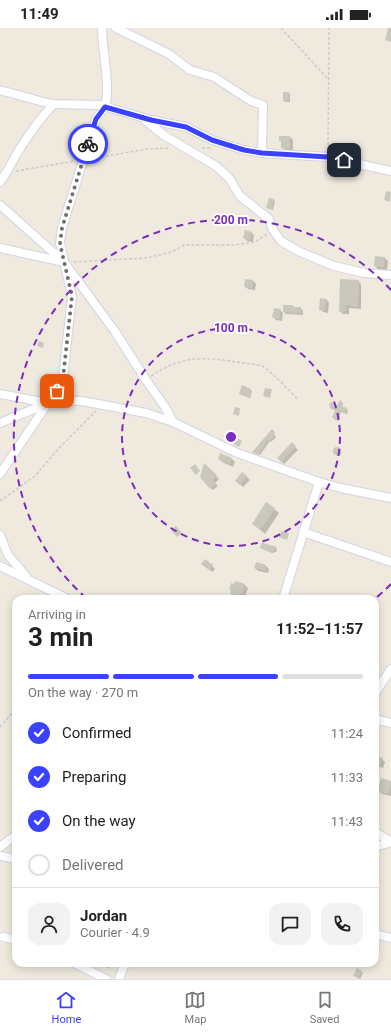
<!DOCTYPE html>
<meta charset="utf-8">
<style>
:root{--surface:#fff;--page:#f2f2f2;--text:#222;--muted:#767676;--line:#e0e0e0;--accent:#3b42ff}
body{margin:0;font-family:Roboto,sans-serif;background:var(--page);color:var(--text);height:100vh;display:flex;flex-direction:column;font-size:15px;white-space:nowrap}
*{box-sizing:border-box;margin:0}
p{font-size:13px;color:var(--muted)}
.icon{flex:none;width:22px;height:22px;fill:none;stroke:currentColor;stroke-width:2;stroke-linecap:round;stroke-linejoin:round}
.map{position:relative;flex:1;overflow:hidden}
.drawer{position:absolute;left:12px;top:567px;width:367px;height:372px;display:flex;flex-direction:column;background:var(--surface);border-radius:12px;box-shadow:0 2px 10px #0003}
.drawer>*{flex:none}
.pin{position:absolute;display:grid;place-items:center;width:34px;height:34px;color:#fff;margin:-17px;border-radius:8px;box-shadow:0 2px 6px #0006}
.courier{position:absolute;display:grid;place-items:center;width:40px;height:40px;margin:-20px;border:3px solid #3b42ff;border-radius:50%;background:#fff;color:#222;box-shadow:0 1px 5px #0007}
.headline em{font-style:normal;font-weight:700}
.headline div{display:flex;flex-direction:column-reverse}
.headline{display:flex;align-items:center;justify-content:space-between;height:68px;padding:0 16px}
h1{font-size:26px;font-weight:700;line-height:30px}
.bar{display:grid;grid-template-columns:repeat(4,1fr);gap:6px 4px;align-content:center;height:48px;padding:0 16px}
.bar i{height:5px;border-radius:3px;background:var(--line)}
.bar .current{background:var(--accent)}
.bar p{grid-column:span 4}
.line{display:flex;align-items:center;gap:10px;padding:0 16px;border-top:1px solid var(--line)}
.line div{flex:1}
.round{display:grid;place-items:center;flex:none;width:42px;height:42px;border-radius:12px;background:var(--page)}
ol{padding:0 16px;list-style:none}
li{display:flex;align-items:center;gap:12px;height:44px}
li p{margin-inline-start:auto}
li .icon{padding:4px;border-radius:50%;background:var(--accent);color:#fff;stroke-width:4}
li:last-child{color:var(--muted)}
li i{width:22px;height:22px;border:2px solid var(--line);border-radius:50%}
.status{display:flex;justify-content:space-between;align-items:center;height:28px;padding:0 20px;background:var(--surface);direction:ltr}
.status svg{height:11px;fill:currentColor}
.dock{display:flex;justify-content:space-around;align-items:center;height:56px;border-top:1px solid var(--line);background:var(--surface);font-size:11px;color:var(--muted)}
.dock a{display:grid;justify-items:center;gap:2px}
.dock .current{color:var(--accent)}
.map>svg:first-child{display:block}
.shadow{fill:#0003}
.building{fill:#cac8bc}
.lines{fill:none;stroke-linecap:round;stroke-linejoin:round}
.minor-casing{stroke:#d2d3e6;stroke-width:10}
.path{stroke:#ccc;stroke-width:1.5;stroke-dasharray:3 2;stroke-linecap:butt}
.minor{stroke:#fff;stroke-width:8}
.done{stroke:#706e6a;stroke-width:4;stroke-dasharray:0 7.2}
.route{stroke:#3b42ff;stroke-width:5}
.ring{fill:none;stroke:#7b2cbf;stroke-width:2;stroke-dasharray:7 5}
.centre{fill:#7b2cbf;stroke:#fff;stroke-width:2}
.ring-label{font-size:12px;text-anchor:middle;font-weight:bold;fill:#7b2cbf;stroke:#fff;stroke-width:4;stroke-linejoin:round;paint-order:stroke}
</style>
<div class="status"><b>11:49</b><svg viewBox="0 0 49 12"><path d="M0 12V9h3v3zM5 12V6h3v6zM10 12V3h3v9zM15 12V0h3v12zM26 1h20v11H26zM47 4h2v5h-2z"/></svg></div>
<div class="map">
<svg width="391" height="951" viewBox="0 0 391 951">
<rect width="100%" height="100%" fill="#efeadd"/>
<g class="shadow">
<polygon points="289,65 290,66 290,74 285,74 284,73"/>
<polygon points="280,109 290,109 293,112 293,123 285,122 282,119"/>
<polygon points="270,171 275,173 273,182 267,180"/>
<polygon points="251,204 254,207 253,214 247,213 244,210"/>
<polygon points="385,230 388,233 387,242 378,241 375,238"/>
<polygon points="253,253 256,256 255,262 248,261 245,258"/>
<polygon points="358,253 361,256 361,281 349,280 349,286 343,286 340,283"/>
<polygon points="326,271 329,275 328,285 323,284 320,281"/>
<polygon points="293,278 295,280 301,280 303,283 303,287 286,286 284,284"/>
<polygon points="280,282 283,285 282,293 276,292 273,289"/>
<polygon points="251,362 252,363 250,370 240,366"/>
<polygon points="341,374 343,375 342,379 348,382 347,386 341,384 339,391 338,393 334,391 338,379"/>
<polygon points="272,403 275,406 274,407 276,409 271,414 270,413 260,427 255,425"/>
<polygon points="292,416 298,422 284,436 278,430"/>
<circle cx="338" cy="424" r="3.5"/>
<polygon points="221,427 232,431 235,434 233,439 222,434 219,431"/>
<polygon points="205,437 219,451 215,455 218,458 213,462 201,449"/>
<polygon points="243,445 250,452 243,459 236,453"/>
<polygon points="267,475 279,485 265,506 258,500"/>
<polygon points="261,520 276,520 277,521 276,524 272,525"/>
<polygon points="206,538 212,538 215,541 212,544"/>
<polygon points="266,538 269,541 268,545 258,543 255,540"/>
<polygon points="245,557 248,560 244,571 234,568 231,565 232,563 230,562"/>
<polygon points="375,731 382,731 385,734 383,740 375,737"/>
<polygon points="382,751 391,754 391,768 382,766 378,763"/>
<polygon points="98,935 110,935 109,940 101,938"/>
<polygon points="357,941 363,945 360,951 356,949"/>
</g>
<g class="building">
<polygon points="388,0 391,0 391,14 385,12"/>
<rect x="283" y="64" width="6" height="9"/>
<polygon points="279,108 290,108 290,120 281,120 281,113 279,113"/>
<polygon points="386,163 391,164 390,174 384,172"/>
<polygon points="269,170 274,171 272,181 266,180"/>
<polygon points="245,202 252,204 250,212 243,210"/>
<polygon points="375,228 385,229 384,239 374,238"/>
<polygon points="245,251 253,252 252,260 244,259"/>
<polygon points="340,251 359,252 358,279 346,277 346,283 339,284"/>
<polygon points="320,270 326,271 325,283 319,282"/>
<polygon points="283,277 293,277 293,279 301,279 301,285 283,284"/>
<polygon points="274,280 281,281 279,291 272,289"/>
<polygon points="39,313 44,315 43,320 37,318"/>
<polygon points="242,357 251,361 249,370 239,366"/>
<polygon points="265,360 272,361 270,370 263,368"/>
<polygon points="340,372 342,373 341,378 347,380 346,385 340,383 338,390 335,392 332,389 335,383 330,380 329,376 332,374 337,377"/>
<polygon points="235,379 240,380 239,388 233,386"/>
<polygon points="272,401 275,404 274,406 275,407 269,413 268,412 258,427 252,424"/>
<polygon points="235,409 242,413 239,419 232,415"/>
<polygon points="292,414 296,418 281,434 277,430"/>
<circle cx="337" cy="423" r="4"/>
<polygon points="220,425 232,430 230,436 218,431"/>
<polygon points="204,435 217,447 212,452 216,455 210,461 200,449"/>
<polygon points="195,436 200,443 196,447 190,440"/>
<polygon points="242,444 247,448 240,457 235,453"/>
<polygon points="266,474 275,480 260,502 252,496"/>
<polygon points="176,498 182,505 177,509 171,502"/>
<polygon points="281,503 289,505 287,512 279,509"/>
<polygon points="262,514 266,516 277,519 274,523 270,524 260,520"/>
<polygon points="205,531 213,537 209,542 201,536"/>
<polygon points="256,534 266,537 265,543 254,540"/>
<polygon points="235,553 245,556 241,569 230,566 231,562 229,562 231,555 234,556"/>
<polygon points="375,728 383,730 380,738 375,736"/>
<polygon points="381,750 391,753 389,766 377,764"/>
<polygon points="357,940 362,943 359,950 353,948"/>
</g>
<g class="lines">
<g class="minor-casing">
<g id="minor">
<polyline points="116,0 169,26 190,42 214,49 251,73 263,77 262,125"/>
<polyline points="0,62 51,76 100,77 151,92 186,99 212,112 244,122 262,125 328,129 391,143"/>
<polyline points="146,93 165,108 216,138 229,150 240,168 269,191 273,202 281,213 298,223 334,238 364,245 391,247"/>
<path d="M 0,154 C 7,145 11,136 16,127 C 27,109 39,91 54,76"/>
<polyline points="0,177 64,234 114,302 146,352 165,379 173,394"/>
<polyline points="0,220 64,234"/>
<polyline points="0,366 47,375"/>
<polyline points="0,395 48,375 61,372 82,373 146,385 173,394 237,425 319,454 341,460 391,470"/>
<path d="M 0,446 L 48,375 L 57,363 L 63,350 L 72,268 L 60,215 L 62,200 L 96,91 C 99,87 103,83 105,78 C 111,61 102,21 102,0"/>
<polyline points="303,504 391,534"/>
<polyline points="0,507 8,527 26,548"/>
<polyline points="0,538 68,571"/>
<polyline points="283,571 319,454"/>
<polyline points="375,665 391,641"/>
<polyline points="375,691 391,695"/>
<polyline points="375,804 391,814"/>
<polyline points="0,819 16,807"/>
<polyline points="375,819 391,814"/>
<polyline points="0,828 16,831"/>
<polyline points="375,906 391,910"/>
<polyline points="3,909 16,912"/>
<polyline points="74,935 106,951"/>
<polyline points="119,951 125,935"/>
</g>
</g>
<g class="path">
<polyline points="281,0 329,52"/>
<polyline points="202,120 212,120"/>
<polyline points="328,122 329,0"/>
<polyline points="91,131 147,121 170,120"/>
<polyline points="16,143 75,133"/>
<polyline points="74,234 146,230 172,224 184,217 234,217 255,214 267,206"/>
<path d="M 151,348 C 184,326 206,329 243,335 C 249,336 259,336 264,339 C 275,347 288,362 298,371"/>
<polyline points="0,473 35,448 60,419 96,383"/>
<polyline points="0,699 16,681"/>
</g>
<use href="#minor" class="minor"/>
</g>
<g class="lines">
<polyline class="done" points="57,363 63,350 72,268 60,216 62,200 88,116"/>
<polyline class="route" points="88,116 96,91 105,79 151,92 186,99 212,112 244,122 262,125 328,129 344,132"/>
</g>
<g class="ring">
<circle cx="231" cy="409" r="109"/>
<path d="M391 556A217 217 0 0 1 376 570M86 570A217 217 0 1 1 391 262"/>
</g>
<circle cx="231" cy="409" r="6" class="centre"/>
<g class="ring-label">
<text x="231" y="196">200 m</text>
<text x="231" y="304">100 m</text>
</g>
</svg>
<div class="pin" style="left:57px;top:363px;background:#ea580c"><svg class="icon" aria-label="bag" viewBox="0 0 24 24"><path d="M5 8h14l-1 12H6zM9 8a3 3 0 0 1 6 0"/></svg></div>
<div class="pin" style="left:344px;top:132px;background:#1f2937"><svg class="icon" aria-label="home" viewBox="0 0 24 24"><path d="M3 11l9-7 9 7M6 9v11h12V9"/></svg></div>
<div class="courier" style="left:88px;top:116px"><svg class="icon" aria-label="bike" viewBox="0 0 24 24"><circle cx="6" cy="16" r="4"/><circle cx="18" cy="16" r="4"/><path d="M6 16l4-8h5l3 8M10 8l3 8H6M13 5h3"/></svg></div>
<section class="drawer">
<div class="headline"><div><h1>3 min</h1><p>Arriving in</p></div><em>11:52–11:57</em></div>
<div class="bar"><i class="current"></i><i class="current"></i><i class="current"></i><i></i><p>On the way · 270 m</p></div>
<ol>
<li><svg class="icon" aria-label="check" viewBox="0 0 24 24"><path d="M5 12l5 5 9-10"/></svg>Confirmed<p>11:24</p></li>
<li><svg class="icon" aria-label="check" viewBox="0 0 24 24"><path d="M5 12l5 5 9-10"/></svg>Preparing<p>11:33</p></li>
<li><svg class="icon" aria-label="check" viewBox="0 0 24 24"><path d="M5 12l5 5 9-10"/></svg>On the way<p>11:43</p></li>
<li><i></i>Delivered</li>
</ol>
<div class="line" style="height:72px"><a class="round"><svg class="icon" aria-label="person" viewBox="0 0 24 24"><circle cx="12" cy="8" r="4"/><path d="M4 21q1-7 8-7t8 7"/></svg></a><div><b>Jordan</b><p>Courier · 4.9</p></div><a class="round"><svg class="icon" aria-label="chat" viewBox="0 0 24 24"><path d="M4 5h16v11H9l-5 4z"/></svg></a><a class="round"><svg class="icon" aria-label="phone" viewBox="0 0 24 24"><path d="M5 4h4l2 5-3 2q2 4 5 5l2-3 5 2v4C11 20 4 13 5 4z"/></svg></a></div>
</section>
</div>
<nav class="dock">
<a class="current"><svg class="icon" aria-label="home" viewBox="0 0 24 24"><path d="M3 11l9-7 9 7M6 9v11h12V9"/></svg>Home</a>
<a><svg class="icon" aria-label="map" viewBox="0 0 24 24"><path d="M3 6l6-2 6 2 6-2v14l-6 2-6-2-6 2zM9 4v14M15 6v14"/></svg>Map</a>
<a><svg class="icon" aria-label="saved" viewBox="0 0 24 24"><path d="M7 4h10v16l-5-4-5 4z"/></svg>Saved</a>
</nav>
